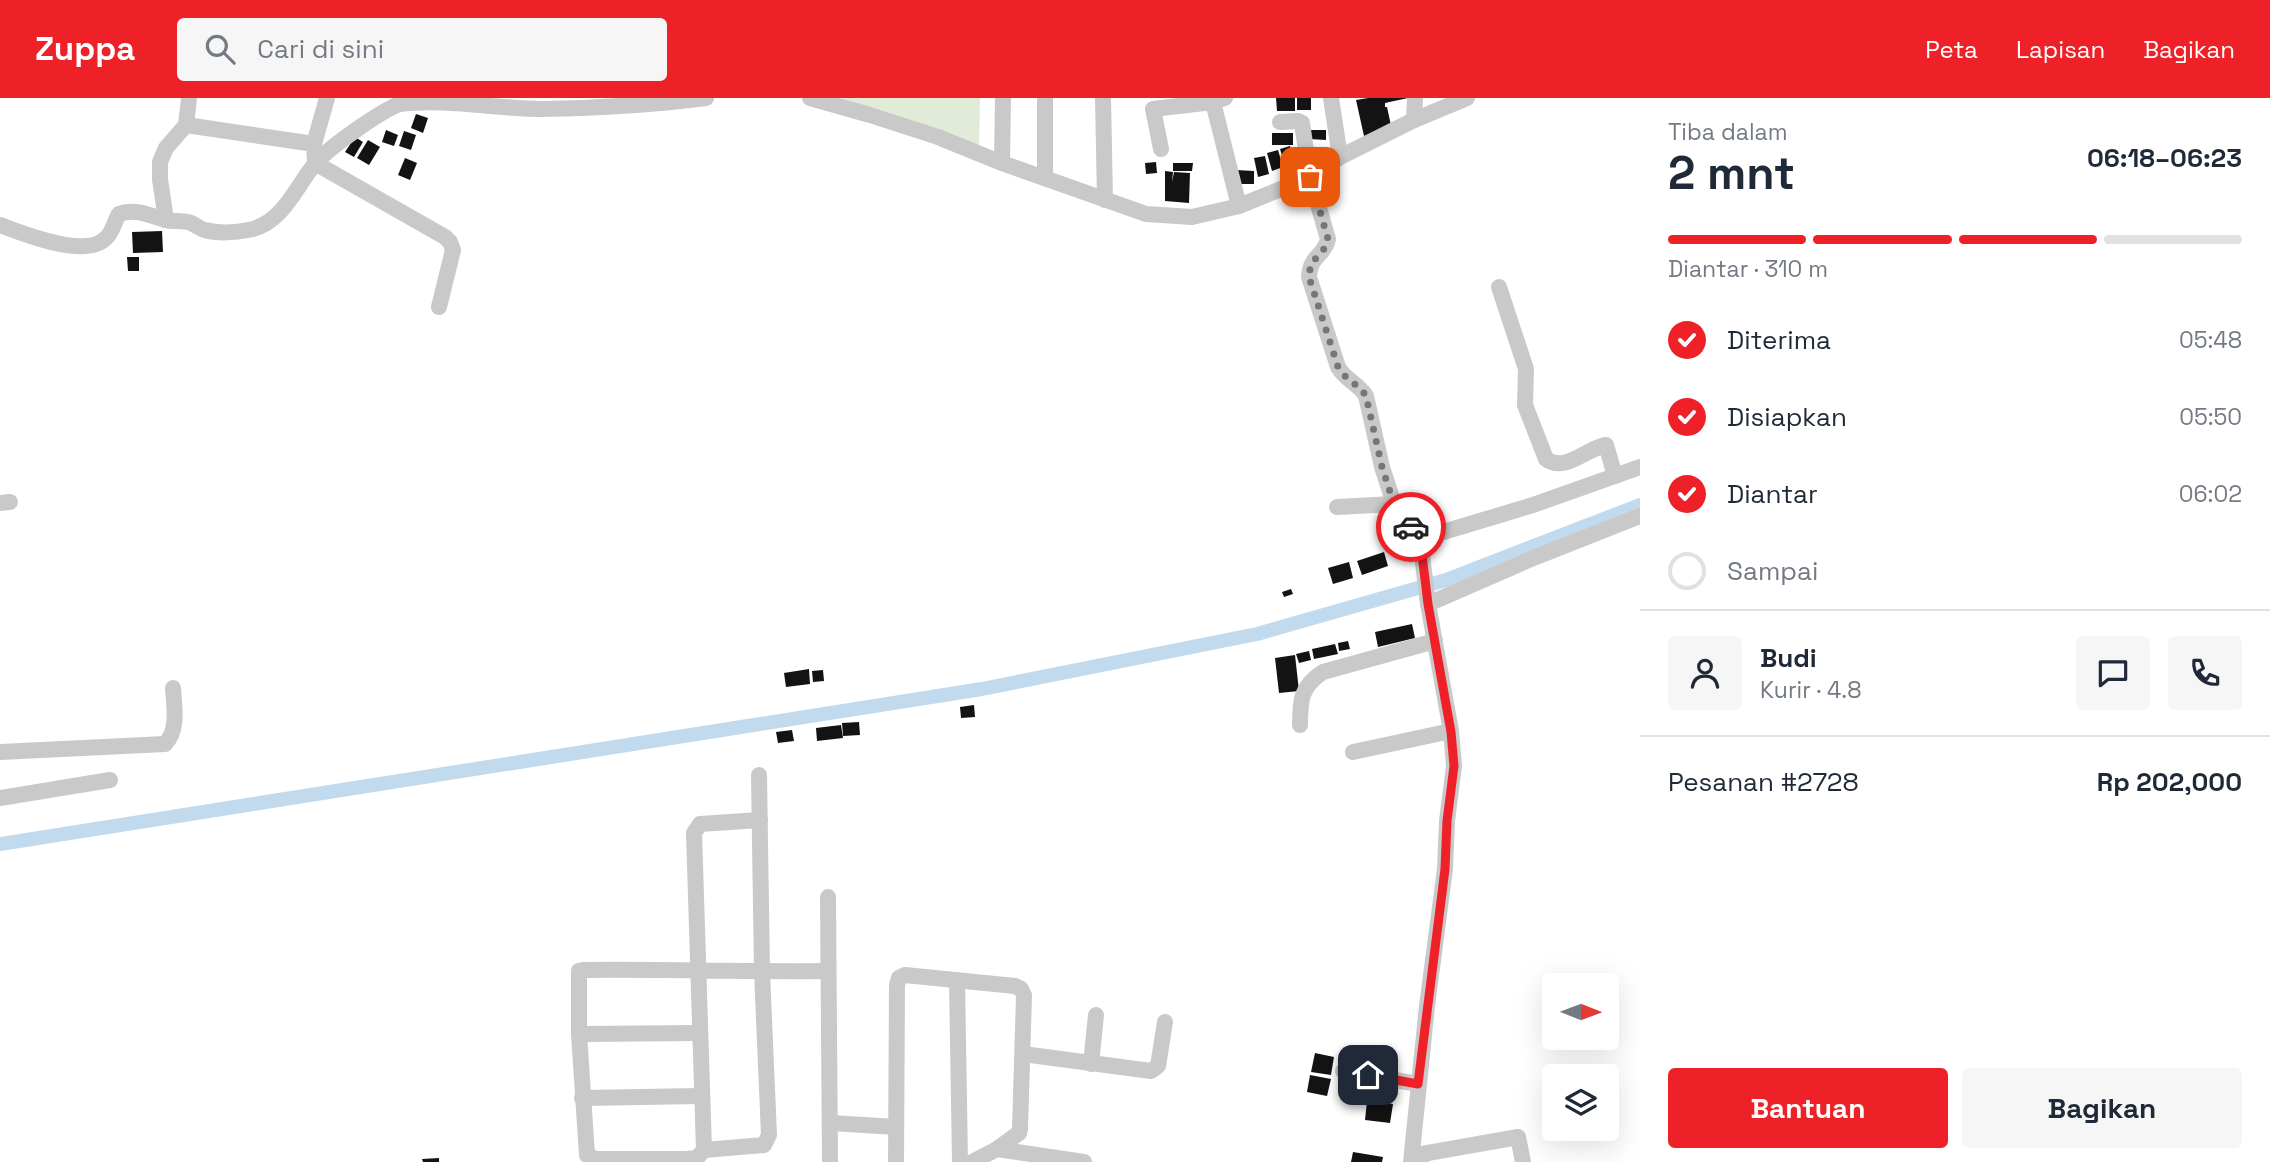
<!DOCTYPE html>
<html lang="id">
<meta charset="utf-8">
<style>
:root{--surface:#fff;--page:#f6f6f7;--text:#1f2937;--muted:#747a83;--line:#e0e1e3;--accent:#ef2128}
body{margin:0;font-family:"Space Grotesk",sans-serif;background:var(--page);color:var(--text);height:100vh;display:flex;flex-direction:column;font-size:26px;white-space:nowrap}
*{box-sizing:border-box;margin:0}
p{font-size:23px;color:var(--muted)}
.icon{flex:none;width:38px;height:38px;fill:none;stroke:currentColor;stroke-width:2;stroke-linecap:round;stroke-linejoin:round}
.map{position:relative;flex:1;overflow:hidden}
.side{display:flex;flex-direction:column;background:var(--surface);width:630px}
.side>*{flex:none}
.needle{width:46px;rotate:91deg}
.buttons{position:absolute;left:1542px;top:875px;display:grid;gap:14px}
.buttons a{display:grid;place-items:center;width:77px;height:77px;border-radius:7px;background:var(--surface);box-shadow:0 7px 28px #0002;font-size:35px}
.pin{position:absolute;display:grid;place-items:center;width:60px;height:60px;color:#fff;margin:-30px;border-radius:14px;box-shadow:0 4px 10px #0006}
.courier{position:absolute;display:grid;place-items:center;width:70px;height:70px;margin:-35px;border:5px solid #ef2128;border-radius:50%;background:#fff;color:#222;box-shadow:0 2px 9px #0007}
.head em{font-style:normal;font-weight:700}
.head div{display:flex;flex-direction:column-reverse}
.head{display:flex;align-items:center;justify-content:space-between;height:119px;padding:0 28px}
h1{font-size:46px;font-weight:700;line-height:52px}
.bar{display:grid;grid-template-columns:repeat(4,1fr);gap:10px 7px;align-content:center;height:84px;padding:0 28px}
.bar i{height:9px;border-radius:5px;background:var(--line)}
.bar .selected{background:var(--accent)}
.bar p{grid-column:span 4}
.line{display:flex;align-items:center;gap:18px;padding:0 28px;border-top:2px solid var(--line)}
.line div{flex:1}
.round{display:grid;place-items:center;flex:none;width:74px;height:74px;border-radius:7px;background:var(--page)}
ol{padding:0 28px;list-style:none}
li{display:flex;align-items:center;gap:21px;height:77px}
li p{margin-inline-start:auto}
li .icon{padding:7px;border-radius:50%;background:var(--accent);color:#fff;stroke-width:4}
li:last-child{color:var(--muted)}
li i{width:38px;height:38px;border:4px solid var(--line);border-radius:50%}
.primary-button{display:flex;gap:14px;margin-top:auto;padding:14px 28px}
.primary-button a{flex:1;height:80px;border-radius:7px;background:var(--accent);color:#fff;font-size:28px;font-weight:700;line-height:80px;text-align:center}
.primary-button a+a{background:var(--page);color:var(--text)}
header{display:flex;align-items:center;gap:42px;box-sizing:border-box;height:98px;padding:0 35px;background:var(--accent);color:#fff}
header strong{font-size:33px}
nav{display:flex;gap:38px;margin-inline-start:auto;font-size:24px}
.search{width:490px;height:63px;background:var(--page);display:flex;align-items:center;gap:18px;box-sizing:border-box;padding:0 24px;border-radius:7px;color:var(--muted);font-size:26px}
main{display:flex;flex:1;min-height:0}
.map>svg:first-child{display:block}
.green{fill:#e1ebd8}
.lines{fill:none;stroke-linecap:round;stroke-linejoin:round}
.canal{stroke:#c2daed;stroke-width:14}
.building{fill:#131313}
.minor{stroke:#c9c9c9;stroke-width:16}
.done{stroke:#767676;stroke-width:7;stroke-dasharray:0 12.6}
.route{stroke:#ef2128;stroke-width:9}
</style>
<header>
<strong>Zuppa</strong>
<div class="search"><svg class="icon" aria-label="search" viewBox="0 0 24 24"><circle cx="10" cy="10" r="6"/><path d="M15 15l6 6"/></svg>Cari di sini</div>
<nav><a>Peta</a><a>Lapisan</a><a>Bagikan</a></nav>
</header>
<main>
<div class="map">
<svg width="1640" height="1064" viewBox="0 0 1640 1064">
<rect width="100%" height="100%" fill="#fff"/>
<polygon class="green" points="840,0 980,0 979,50 903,20"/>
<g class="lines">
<polyline class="canal" points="0,746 982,591 1257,536 1446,482 1640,407"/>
</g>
<g class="building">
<polygon points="1276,0 1295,0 1295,13 1277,13"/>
<rect x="1297" y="0" width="14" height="12"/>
<polygon points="1368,0 1408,0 1385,5 1385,9 1387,9 1392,32 1364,38 1356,2"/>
<polygon points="416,16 428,20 423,35 411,30"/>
<polygon points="386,32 398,37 394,48 382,44"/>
<polygon points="1309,32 1326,32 1326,42 1309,41"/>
<polygon points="404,33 416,37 411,52 399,48"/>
<rect x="1272" y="35" width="21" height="12"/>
<polygon points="355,39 363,44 354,59 345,54"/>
<polygon points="368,42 380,49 369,67 357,60"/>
<polygon points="1290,48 1295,64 1285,67 1280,51"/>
<polygon points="1278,52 1283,69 1272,73 1267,55"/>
<polygon points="1265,58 1269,76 1258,79 1254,60"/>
<polygon points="405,60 417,65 410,82 398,77"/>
<polygon points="1156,64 1157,75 1146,76 1145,65"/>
<polygon points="1173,65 1193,65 1192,73 1173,73"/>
<polygon points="1236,72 1254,73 1254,86 1236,86"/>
<polygon points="1165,73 1173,74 1172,84 1174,74 1190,75 1189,105 1165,103"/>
<polygon points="162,133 163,154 133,155 132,134"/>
<polygon points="127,159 139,159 139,173 128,173"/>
<polygon points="1384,454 1388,468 1362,477 1357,463"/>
<polygon points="1349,464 1353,480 1333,486 1328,470"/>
<polygon points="1291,491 1293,496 1284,499 1282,494"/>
<polygon points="1412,526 1415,540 1378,549 1375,534"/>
<polygon points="1348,543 1350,551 1339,553 1338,545"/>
<polygon points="1335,546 1338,556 1314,561 1312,551"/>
<polygon points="1309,553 1311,562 1299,565 1296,556"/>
<polygon points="1295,557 1299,593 1279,595 1275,560"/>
<polygon points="809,571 810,586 786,589 784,575"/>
<polygon points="823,572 824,583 813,584 812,573"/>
<polygon points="974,607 975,619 961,620 960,609"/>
<polygon points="859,624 860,637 843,638 842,625"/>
<polygon points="841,627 843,640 817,643 816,630"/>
<polygon points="792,632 794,643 778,645 776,634"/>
<polygon points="1315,955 1334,959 1331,977 1311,974"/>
<polygon points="1310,977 1331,981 1327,998 1307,994"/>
<polygon points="1376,997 1388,998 1387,1005 1393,1006 1390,1025 1365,1022 1367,1003 1375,1004"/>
<polygon points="1353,1054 1383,1059 1382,1064 1351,1064"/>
<polygon points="439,1060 439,1064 423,1064 422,1061"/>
</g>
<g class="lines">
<g class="minor">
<polyline points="810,0 870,17 938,39 1002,65 1146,116 1192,119 1239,108 1310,79 1340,59 1414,22 1467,0"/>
<polyline points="1103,0 1105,102"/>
<polyline points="1225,0 1213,4 1239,108"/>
<polyline points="1331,0 1340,59"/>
<polyline points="1414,22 1415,0"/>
<path d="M 1280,24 L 1298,23 L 1302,25 L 1310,79 L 1328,141 C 1324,159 1310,157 1309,179 L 1338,269 C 1345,282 1359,286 1366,298 L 1382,369 L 1394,406 L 1420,441 L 1428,506 L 1451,633 L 1454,668 L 1447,723 L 1445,771 L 1427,908 L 1411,1064"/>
<polyline points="186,27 314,46 315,65 445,139 450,144 453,152 439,209"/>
<polyline points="314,46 327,0"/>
<polyline points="1161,51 1153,11 1213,4 1214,0"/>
<polyline points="1002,65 1003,0"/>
<polyline points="1045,80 1045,0"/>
<polyline points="166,122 160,81 160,64 166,50 186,27 189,0"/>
<path d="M 0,127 C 23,136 86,161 106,140 C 113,134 114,124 119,116 C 134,110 150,117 165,122 C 173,124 183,122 191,125 C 196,127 200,131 205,132 C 219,136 239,134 253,131 C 283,123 296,89 314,67 C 325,52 382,12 400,6 C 444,0 497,11 542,11 C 597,10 652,7 706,0"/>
<path d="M 1499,189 L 1526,271 L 1525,307 L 1546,361 C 1565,375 1587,350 1606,347 L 1615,378"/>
<polyline points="0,405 10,404"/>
<polyline points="1337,409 1394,406"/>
<polyline points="1420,441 1533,407 1640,369"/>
<polyline points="1428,506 1531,461 1640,418"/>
<path d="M 1300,627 C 1300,602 1301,588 1323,574 L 1435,543"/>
<path d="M 0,654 L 165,646 C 179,632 174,608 173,590"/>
<polyline points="1353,654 1451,633"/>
<polyline points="0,700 110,682"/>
<path d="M 760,722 L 700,726 L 694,735 L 704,1052 L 697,1060 L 686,1061 L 596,1061 L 587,1057 L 579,936 L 579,873 L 583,872 C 664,871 746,874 827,873"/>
<polyline points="828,799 830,1064"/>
<polyline points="957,882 960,1064"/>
<polyline points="579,936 700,935"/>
<polyline points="1023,956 1151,973 1158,968 1165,924"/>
<polyline points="1091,966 1096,917"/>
<polyline points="1343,973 1418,986"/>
<polyline points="582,1000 701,998"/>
<polyline points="831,1025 896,1029"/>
<polyline points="997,1051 1084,1064"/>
<polyline points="704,1052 764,1047 769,1037 762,874 759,677"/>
<polyline points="896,1064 897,887 899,880 905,877 1015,888 1021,891 1024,897 1020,1031 1019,1035 997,1051 972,1064"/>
<polyline points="1421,1064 1422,1056 1518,1039 1523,1064"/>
</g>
</g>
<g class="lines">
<path class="done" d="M 1310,79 L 1328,141 C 1324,159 1310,157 1309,179 L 1338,269 C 1345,282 1359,286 1366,298 L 1382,369 L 1394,406 L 1411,429"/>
<polyline class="route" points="1368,977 1418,986 1445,771 1447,723 1454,668 1451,634 1428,506 1420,440 1411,429"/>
</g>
</svg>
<div class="buttons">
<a><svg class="needle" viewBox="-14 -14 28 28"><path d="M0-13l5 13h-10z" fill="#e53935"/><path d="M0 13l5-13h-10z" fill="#747a83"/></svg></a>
<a><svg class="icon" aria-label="layers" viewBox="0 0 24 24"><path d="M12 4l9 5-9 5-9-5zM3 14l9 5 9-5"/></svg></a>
</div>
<div class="pin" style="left:1310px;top:79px;background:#ea580c"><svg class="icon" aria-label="bag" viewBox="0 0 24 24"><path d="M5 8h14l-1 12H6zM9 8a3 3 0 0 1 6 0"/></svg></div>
<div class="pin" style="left:1368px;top:977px;background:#1f2937"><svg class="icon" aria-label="home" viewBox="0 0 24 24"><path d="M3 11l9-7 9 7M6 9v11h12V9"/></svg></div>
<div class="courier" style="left:1411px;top:429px"><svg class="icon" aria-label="car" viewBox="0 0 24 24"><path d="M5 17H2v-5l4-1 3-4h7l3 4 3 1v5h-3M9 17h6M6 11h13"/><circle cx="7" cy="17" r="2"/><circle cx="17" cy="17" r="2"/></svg></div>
</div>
<section class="side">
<div class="head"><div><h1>2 mnt</h1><p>Tiba dalam</p></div><em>06:18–06:23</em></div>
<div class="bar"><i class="selected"></i><i class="selected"></i><i class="selected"></i><i></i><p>Diantar · 310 m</p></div>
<ol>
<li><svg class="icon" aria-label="check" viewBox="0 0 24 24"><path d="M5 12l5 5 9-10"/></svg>Diterima<p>05:48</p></li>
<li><svg class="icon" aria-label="check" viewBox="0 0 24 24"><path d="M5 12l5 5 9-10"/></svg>Disiapkan<p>05:50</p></li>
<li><svg class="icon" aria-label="check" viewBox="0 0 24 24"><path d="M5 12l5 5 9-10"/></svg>Diantar<p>06:02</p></li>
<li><i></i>Sampai</li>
</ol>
<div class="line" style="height:126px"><a class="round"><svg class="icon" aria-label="person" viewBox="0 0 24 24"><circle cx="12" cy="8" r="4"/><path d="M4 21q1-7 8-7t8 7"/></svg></a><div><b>Budi</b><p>Kurir · 4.8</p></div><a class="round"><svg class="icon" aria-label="chat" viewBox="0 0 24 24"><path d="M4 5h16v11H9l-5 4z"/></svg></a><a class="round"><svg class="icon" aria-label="phone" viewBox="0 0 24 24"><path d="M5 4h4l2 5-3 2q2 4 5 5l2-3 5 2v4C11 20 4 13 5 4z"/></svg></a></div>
<div class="line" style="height:91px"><div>Pesanan #2728</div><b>Rp 202,000</b></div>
<div class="primary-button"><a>Bantuan</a><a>Bagikan</a></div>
</section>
</main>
